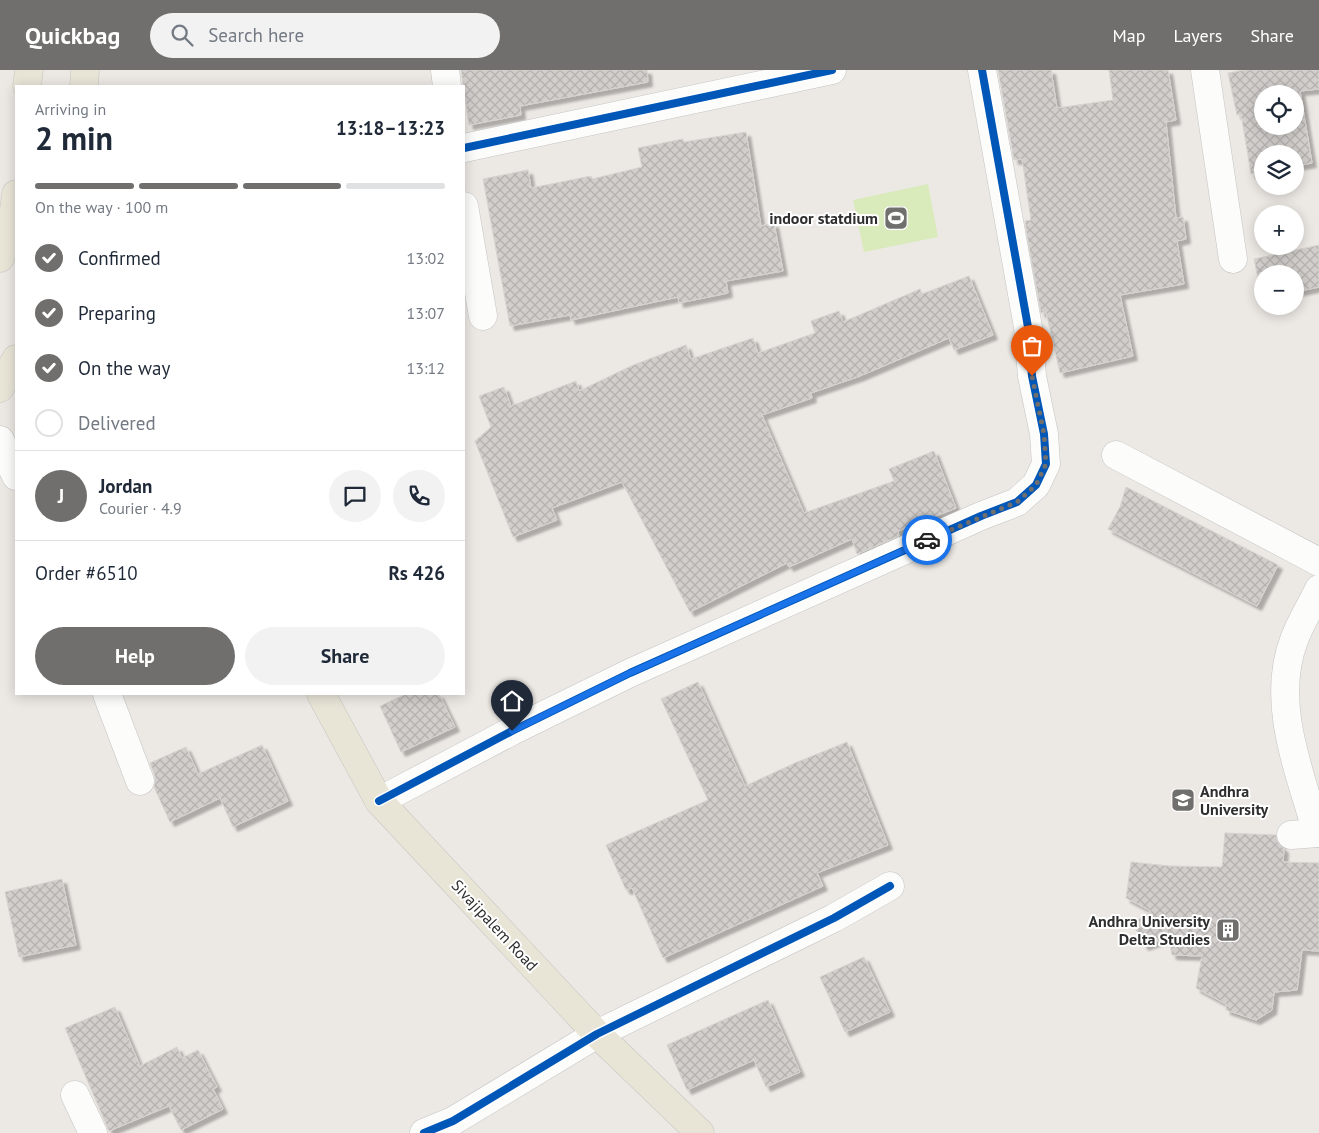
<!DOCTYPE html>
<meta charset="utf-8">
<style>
:root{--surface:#fff;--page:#f2f2f3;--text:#1f2937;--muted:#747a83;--line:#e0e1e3;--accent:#706f6e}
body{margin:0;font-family:"PT Sans",sans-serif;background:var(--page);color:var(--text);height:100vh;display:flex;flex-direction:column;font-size:19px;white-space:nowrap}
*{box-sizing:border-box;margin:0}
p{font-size:16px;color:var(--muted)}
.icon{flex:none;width:28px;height:28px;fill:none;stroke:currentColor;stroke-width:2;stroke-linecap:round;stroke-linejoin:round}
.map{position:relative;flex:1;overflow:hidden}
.side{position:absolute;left:15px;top:15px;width:450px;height:610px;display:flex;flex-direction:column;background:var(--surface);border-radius:0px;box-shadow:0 2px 12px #0003}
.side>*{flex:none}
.fabs{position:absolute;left:1254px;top:15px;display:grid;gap:10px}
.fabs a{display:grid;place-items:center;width:50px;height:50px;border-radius:50%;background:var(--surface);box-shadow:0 2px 12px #0003;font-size:25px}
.pin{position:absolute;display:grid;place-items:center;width:42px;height:42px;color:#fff;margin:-51px -21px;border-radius:50% 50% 50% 0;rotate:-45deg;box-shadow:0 0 5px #0007}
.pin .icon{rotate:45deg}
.courier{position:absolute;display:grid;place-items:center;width:50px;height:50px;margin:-25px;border:4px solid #1a73e8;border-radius:50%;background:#fff;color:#222;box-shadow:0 1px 6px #0007}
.head em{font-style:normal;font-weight:700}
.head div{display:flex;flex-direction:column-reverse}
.head{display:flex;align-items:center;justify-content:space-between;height:85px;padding:0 20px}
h1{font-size:32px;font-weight:700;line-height:38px}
.bar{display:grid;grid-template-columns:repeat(4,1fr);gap:8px 5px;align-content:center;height:60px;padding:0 20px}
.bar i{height:6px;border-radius:4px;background:var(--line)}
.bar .on{background:var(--accent)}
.bar p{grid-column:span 4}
.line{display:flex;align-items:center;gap:12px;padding:0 20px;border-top:1px solid var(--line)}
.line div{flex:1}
.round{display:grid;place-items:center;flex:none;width:52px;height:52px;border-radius:26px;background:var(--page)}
ol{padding:0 20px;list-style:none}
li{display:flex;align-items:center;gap:15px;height:55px}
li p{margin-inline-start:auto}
li .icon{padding:5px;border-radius:50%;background:var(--accent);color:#fff;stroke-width:4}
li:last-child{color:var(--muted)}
li i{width:28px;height:28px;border:2px solid var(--line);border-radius:50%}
.action{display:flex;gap:10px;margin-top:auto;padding:10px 20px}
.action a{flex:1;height:58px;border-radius:30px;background:var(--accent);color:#fff;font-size:20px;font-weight:700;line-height:58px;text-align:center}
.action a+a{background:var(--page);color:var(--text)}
header{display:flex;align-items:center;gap:30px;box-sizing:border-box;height:70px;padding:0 25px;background:var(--accent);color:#fff}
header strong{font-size:24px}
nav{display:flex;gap:28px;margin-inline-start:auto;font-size:18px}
.search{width:350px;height:45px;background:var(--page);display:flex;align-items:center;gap:12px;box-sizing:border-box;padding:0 18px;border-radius:28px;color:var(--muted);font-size:19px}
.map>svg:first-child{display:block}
.pitch{fill:#d9eabb}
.building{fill:url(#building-cross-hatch);stroke:#d7d4d0;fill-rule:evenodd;filter:url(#shadow)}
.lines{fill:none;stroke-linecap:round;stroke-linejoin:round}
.minor-casing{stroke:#c5c4c5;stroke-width:29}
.major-casing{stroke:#c6c5c4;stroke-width:29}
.minor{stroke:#fcfcfb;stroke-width:28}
.major{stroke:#e8e4d6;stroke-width:28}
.cycleway-casing{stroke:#fff;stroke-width:11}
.cycleway{stroke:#0057b8;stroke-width:8}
.done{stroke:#706f6e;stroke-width:5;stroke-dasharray:0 9}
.route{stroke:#1a73e8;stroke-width:6}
.labels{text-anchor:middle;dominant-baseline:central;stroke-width:4;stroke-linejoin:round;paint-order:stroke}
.poi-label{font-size:16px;font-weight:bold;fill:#2e2e2e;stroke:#fff;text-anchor:end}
.street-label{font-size:16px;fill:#2e2e2e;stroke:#fff}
</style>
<header>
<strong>Quickbag</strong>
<div class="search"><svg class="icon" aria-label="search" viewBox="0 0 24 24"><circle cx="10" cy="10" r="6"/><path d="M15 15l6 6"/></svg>Search here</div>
<nav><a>Map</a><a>Layers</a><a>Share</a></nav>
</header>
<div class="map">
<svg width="1319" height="1063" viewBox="0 0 1319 1063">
<defs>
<pattern id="building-cross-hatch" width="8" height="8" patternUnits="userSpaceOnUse" patternTransform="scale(1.25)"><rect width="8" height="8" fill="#d1cecb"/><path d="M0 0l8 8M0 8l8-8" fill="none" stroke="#b4b1af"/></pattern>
<filter id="shadow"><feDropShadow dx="4.5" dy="4.5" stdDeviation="1" flood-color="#0004"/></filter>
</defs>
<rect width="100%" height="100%" fill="#ece8e4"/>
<polygon class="pitch" points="928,114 938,167 864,182 853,130"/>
<g class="building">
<polygon points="461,0 647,0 648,12 520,36 521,45 469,55"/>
<polygon points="998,0 1051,0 1057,38 1113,30 1109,0 1168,0 1176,50 1166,52 1176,148 1183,147 1186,169 1177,171 1184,214 1120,225 1133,286 1060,303 1046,242 1041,243 1028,171 1025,151 1031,150 1022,89 1014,90"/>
<path d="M 1244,0 L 1319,0 L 1319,19 L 1300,21 L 1312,93 L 1295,96 L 1295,84 L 1262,84 L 1262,102 L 1251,104 L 1241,44 L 1237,45 L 1228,3 ZM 1262,24 L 1295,24 L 1295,56 L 1262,56 Z"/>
<polygon points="746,62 761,156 774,153 783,201 726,211 728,223 679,233 678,227 571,250 570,245 510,256 483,109 528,100 531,118 591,106 592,109 642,97 638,78 683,69 684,72"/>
<polygon points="1319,175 1319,217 1295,222 1295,204 1262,204 1262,228 1254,189"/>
<polygon points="969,206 993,265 954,280 949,268 860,306 811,323 812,328 762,345 804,443 894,411 889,399 934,381 956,438 898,461 899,466 857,484 852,469 789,497 787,493 690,542 622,412 552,438 557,450 513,467 475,371 491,357 479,326 504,317 511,336 576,311 579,321 631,296 686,275 691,289 753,268 758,283 815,263 811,251 839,241 843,252 920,219 922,224"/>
<polygon points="1126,417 1278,495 1257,536 1108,459 1120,437"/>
<polygon points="698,612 745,716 795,693 847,672 888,775 817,803 823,816 663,888 632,818 626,820 606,775 708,730 661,629"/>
<polygon points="406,624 439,624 455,657 401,682 380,636"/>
<polygon points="262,675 288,731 233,757 220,728 170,752 154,717 155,713 155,706 150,693 186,677 198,704"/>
<polygon points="1225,763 1276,765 1278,773 1284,779 1283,792 1319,793 1319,881 1302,880 1297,920 1274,922 1272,940 1256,950 1226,940 1226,934 1196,918 1202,886 1172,885 1169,867 1144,876 1133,853 1151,841 1126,828 1131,792 1170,796 1222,797"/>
<polygon points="62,809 76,875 19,887 5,822"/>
<polygon points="864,887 890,942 845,962 820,907"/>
<polygon points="768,930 800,1002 766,1017 754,990 687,1020 667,975"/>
<polygon points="115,937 140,996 177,977 182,988 198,980 217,1017 213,1019 223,1039 181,1060 169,1036 109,1061 65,958"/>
</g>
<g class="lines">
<g class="minor-casing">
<g id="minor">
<polyline points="445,0 447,16"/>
<polyline points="1205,0 1233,189"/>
<polyline points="464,78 832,0"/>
<polyline points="464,136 483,246"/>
<polyline points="0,370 16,406"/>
<polyline points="1116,385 1319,492"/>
<polyline points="107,624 140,711"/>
<polyline points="379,731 512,661 630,603 981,446 1017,432 1036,415 1046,394 1044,364 1032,306 1028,257 982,0"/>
<path d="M 1317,763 C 1300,702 1270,633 1294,570 C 1300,553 1311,536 1319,519"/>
<polyline points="1291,765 1319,763"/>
<polyline points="75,1025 93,1063"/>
<polyline points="424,1063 453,1051 597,964 834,848 890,816"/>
</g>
</g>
<g class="major-casing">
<g id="major">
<polyline points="27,16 29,0"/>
<polyline points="84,16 85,0"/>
<polyline points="0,188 13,148 16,124"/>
<polyline points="0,318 16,289"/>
<polyline points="321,624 379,731 597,964 700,1063"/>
</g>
</g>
<use href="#minor" class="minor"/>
<use href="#major" class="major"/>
<g class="cycleway-casing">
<g id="cycleway">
<polyline points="464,78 832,0"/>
<polyline points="379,731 512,661 630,603 981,446 1017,432 1036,415 1046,394 1044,364 1032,306 1028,257 982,0"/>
<polyline points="424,1063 453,1051 597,964 834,848 890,816"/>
</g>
</g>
<use href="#cycleway" class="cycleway"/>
</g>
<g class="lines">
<polyline class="done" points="927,470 1017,432 1036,415 1046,394 1044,364 1032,306"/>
<polyline class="route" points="512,661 630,603 927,470"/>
</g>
<defs>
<g id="stadium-square" transform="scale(1.25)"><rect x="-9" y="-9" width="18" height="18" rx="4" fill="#706f6e" stroke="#fff"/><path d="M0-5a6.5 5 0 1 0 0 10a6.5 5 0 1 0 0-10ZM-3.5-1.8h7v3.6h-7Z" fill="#fff"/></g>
<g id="university-square" transform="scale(1.25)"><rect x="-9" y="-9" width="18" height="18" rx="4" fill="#706f6e" stroke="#fff"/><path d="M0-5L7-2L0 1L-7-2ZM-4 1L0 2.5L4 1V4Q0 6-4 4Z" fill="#fff"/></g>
<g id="building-square" transform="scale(1.25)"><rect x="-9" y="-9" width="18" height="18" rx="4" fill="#706f6e" stroke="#fff"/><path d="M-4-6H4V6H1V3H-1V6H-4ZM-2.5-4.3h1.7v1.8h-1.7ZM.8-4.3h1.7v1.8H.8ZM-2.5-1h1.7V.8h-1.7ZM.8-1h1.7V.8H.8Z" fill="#fff"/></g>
</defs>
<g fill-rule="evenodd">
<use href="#stadium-square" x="896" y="148"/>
<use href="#university-square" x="1183" y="730"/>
<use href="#building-square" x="1228" y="860"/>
</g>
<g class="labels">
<g class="poi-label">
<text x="878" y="148">indoor statdium</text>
<text x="1200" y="721" text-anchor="start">Andhra<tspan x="1200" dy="18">University</tspan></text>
<text x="1210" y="851">Andhra University<tspan x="1210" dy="18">Delta Studies</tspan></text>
</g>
<g class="street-label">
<text transform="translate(495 855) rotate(47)">Sivajipalem Road</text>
</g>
</g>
</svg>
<div class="fabs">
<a><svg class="icon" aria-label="locate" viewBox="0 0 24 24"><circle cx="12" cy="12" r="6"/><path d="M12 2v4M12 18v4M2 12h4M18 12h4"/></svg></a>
<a><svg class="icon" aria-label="layers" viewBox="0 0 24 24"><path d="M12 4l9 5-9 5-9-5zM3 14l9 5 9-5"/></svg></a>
<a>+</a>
<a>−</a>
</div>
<div class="pin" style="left:1032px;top:306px;background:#ea580c"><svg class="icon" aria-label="bag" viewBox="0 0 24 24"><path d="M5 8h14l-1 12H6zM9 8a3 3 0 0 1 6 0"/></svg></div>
<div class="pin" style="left:512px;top:661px;background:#1f2937"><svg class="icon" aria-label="home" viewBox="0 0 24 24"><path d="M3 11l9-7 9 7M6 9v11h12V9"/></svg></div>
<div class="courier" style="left:927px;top:470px"><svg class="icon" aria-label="car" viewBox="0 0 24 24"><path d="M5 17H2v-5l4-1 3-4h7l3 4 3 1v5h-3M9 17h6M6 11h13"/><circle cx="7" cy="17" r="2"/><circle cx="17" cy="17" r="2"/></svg></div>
<section class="side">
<div class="head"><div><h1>2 min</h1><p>Arriving in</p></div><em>13:18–13:23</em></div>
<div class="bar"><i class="on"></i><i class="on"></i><i class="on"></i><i></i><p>On the way · 100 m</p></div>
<ol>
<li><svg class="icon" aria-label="check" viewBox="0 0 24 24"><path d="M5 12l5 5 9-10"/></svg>Confirmed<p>13:02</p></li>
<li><svg class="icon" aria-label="check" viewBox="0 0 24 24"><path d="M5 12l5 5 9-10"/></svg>Preparing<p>13:07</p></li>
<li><svg class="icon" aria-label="check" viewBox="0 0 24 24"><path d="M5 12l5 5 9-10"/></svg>On the way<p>13:12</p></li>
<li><i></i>Delivered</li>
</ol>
<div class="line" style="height:90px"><b class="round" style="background:var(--accent);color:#fff">J</b><div><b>Jordan</b><p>Courier · 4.9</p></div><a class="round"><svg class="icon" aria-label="chat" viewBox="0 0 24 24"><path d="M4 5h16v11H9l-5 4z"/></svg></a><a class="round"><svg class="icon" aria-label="phone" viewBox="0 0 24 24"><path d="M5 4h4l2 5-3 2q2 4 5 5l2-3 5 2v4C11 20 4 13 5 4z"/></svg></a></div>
<div class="line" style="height:65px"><div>Order #6510</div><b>Rs 426</b></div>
<div class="action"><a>Help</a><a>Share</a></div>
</section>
</div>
